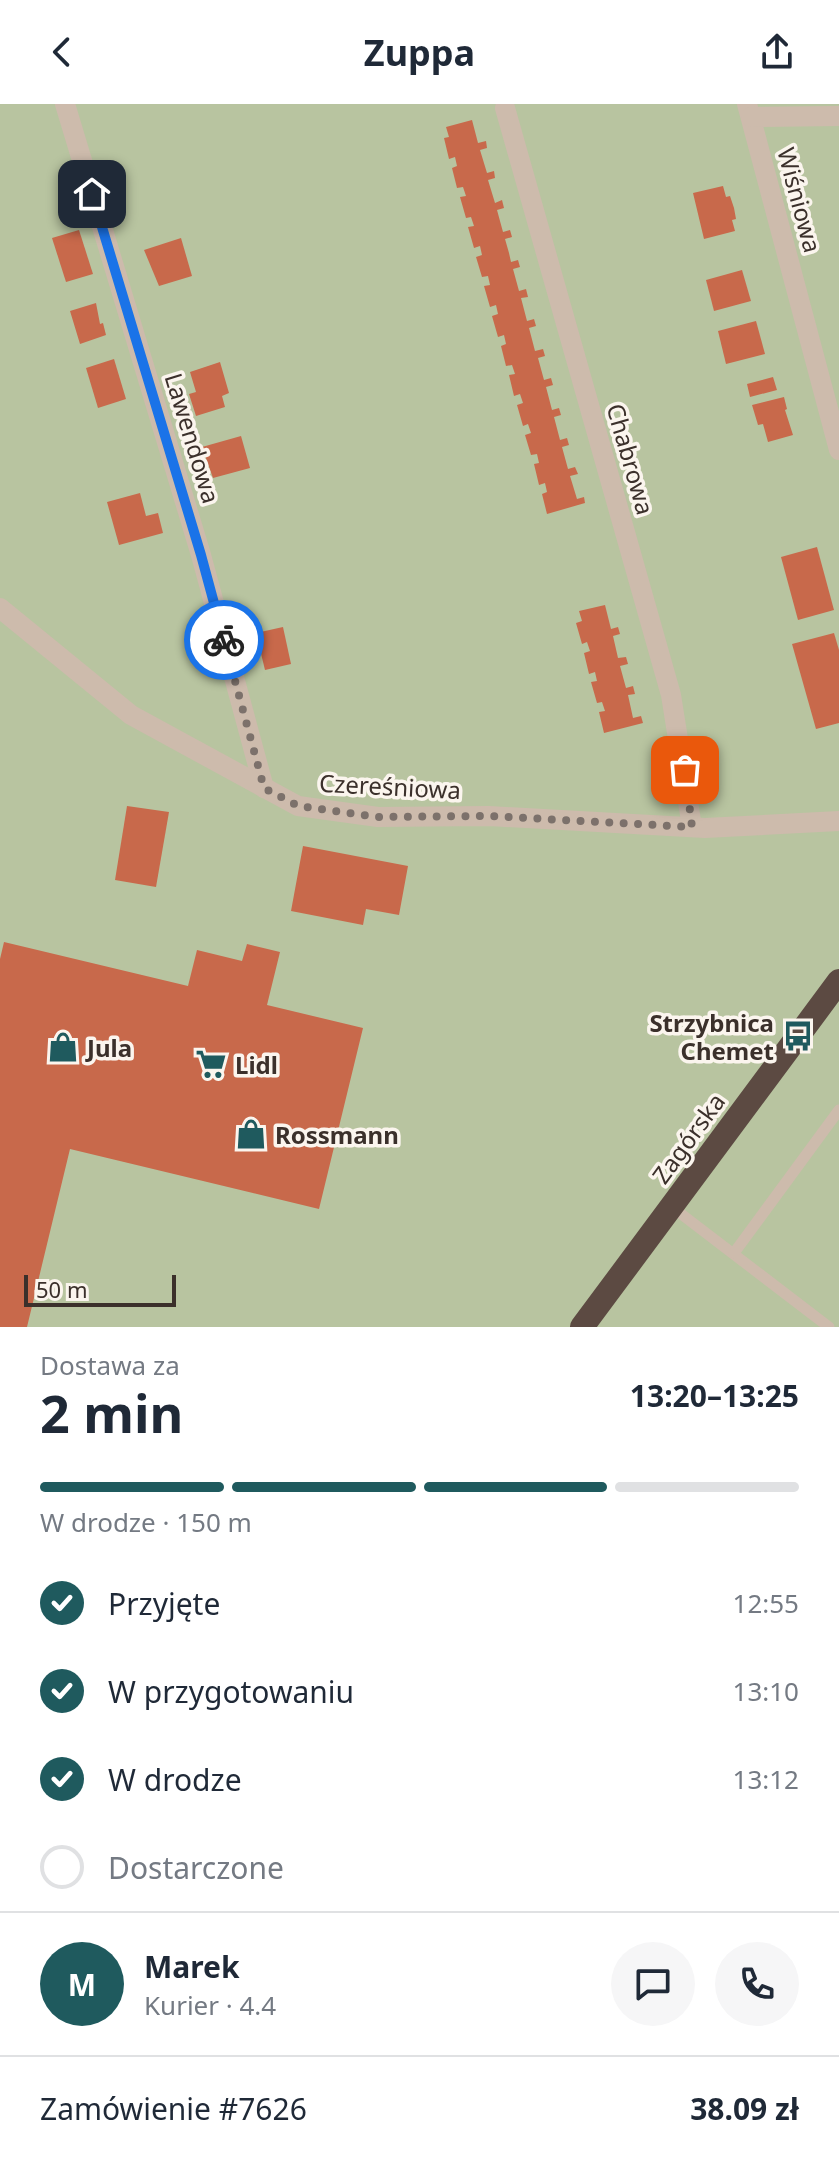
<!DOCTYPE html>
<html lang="pl">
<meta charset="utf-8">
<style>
:root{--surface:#fff;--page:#f6f6f7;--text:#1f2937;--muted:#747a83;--line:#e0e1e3;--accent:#1f5a5e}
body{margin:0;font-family:"Noto Sans",sans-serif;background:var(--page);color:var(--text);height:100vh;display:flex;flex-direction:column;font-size:30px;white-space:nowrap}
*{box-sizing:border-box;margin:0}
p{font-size:26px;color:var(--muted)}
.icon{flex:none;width:44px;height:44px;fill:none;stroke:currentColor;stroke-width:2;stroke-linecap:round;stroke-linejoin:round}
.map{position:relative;height:1223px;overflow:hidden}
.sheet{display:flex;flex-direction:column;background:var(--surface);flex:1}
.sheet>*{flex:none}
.scale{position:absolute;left:24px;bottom:20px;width:152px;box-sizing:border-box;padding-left:8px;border:4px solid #3b302b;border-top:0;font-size:22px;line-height:28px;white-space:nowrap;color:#3b302b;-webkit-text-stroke:6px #fbf5ee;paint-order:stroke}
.pin{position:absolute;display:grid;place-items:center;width:68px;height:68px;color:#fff;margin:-34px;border-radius:16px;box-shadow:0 4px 12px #0006}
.courier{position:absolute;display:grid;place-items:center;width:80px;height:80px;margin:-40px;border:6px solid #1a73e8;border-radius:50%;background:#fff;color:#222;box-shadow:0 2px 10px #0007}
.head em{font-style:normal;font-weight:700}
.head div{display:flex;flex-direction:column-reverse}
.head{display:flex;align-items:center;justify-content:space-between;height:136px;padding:0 40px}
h1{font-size:52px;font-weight:700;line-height:60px}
.bar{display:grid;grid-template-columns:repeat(4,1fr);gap:12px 8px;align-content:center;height:96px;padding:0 40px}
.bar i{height:10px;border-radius:6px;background:var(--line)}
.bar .on{background:var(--accent)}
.bar p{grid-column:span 4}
.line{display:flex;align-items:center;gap:20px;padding:0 40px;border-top:2px solid var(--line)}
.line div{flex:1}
.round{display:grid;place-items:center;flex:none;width:84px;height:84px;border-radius:42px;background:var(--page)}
ol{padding:0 40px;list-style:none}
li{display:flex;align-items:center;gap:24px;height:88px}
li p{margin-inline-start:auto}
li .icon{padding:8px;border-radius:50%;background:var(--accent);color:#fff;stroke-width:4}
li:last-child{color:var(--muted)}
li i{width:44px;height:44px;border:4px solid var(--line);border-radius:50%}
header{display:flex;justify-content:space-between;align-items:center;height:104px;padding:0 40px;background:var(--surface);font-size:36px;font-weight:700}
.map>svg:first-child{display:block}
.green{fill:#b8c4a0}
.building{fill:#c8694b}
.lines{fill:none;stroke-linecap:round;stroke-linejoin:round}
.lane{stroke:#cdbbac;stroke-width:11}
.street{stroke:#cdbbac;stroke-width:20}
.highway{stroke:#5c4a42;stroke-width:24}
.done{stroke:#7c716b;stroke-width:8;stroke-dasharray:0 14.4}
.route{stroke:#1a73e8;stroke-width:10}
.labels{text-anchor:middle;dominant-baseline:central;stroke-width:7;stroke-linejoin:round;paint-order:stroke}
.street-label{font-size:24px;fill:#3b302b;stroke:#fbf5ee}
.poi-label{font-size:24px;font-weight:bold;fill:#3b302b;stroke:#fbf5ee;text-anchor:start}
</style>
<header><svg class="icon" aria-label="back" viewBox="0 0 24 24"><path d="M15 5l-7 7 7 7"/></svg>Zuppa<svg class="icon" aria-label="share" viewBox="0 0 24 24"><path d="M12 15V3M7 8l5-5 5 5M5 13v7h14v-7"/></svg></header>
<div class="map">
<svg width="839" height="1223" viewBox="0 0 839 1223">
<rect width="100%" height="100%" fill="#f4ebe1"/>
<rect class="green" x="0" y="0" width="839" height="1223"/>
<g class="building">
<polygon points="472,16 478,39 486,37 487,44 480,46 487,69 494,67 495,74 488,76 495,99 502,96 504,104 497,106 503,128 510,126 512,133 505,135 509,149 511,158 518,156 520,163 513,165 519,187 526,185 528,193 521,194 527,217 534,215 536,222 529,224 535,247 543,245 545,252 538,254 544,276 551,274 553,281 546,283 552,306 559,304 561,311 554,313 560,336 567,334 569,341 562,343 568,365 575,363 578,370 570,372 577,395 584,393 585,399 547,410 542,390 547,388 545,379 539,381 534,360 539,359 537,350 531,351 525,331 531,329 528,320 523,322 517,301 523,299 520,290 514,292 509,271 515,270 512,261 506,262 501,242 506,240 504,231 498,233 492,212 498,210 496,201 490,203 484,182 490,181 488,172 482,173 476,153 482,151 480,142 474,144 468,123 474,122 471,113 466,114 460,93 466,92 463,83 457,84 452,64 457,62 455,53 449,55 444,34 449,33 446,23"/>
<polygon points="723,82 726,93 730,92 734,104 736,115 732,116 735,127 704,135 693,89"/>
<polygon points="79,126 93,170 66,178 52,134"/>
<polygon points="181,134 192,172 159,182 144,146"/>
<polygon points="742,166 751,197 714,207 706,176"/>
<polygon points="96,199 100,220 103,219 106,231 80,240 70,207"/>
<polygon points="756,217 765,250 726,260 718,227"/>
<polygon points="114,255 126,295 98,304 86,264"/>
<polygon points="220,258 229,289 222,292 225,303 196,312 189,290 196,288 190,268"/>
<polygon points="773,273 777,286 750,293 747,280"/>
<polygon points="784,293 787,305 785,306 793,331 768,338 763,320 758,321 752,301"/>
<polygon points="241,332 250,364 213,374 202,343"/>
<polygon points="140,389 146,412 158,409 163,429 119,441 107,398"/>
<polygon points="817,443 834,506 798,516 781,453"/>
<polygon points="605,501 611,525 618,523 620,530 613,532 618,554 626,553 628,560 620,562 626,584 633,582 635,590 628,591 633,614 641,612 643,619 604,629 599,608 605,607 602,598 597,599 591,578 597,577 595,568 589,570 584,549 590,547 587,538 582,540 576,519 582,517 579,507"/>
<polygon points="283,523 291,560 265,566 256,529"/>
<polygon points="834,529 839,546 839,619 816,625 792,540"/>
<polygon points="127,702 169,708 156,783 115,776"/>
<polygon points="303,742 408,762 399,811 366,805 363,821 291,807"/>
<polygon points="4,838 188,882 197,846 242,857 247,840 280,848 267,901 363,924 319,1105 70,1045 27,1223 0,1223 0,855"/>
</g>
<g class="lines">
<g class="lane">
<polyline points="672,1103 829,1223"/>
<polyline points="734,1149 839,1006"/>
</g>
<g class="street">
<polyline points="65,0 201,451 264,684"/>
<polyline points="747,0 839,346"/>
<polyline points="505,4 671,591 692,723"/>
<polyline points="751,13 839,12"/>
<polyline points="0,504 131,611 298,702 378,713 489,712 705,724 839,717"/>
</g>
<polyline class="highway" points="582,1223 839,877"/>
</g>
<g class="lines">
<polyline class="done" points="224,536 264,684 298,702 378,713 489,712 692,723 685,666"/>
<polyline class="route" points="92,90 201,451 224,536"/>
</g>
<defs>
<g id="bus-bare" transform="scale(2.4)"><path d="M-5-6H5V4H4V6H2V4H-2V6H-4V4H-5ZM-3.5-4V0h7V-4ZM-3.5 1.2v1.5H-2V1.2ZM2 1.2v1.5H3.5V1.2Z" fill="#1f5a5e" stroke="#fbf5ee" stroke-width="2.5" paint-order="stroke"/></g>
<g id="shop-bare" transform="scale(2.4)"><path d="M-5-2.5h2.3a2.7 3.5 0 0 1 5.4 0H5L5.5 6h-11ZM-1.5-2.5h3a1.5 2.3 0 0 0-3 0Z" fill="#1f5a5e" stroke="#fbf5ee" stroke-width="2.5" paint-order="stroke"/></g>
<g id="supermarket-bare" transform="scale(2.4)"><path d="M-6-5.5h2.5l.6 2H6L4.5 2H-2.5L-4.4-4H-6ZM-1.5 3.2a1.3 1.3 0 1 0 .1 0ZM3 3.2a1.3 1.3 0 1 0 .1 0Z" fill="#1f5a5e" stroke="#fbf5ee" stroke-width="2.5" paint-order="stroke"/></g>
</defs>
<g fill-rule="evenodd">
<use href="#bus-bare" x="798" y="932"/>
<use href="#shop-bare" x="63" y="943"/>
<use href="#supermarket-bare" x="211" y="960"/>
<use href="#shop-bare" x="251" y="1030"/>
</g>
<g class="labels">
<g class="street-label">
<text transform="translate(800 96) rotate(75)">Wiśniowa</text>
<text transform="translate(193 334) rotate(73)">Lawendowa</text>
<text transform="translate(631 355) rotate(74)">Chabrowa</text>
<text transform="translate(390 682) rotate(3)">Czereśniowa</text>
<text transform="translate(688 1034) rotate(-54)">Zagórska</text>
</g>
<g class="poi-label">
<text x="774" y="918" text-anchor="end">Strzybnica<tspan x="774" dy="28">Chemet</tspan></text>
<text x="87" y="943">Jula</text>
<text x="235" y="960">Lidl</text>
<text x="275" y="1030">Rossmann</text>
</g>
</g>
</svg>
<div class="scale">50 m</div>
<div class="pin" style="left:685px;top:666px;background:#ea580c"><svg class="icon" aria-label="bag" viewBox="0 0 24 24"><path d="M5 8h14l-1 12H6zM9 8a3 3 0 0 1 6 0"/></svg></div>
<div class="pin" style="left:92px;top:90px;background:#1f2937"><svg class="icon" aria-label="home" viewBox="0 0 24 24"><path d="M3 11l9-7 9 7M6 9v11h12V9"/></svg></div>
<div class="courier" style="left:224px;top:536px"><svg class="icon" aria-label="bike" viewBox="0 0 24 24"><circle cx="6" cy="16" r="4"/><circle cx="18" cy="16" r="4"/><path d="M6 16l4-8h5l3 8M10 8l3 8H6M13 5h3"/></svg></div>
</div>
<section class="sheet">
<div class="head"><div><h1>2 min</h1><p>Dostawa za</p></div><em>13:20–13:25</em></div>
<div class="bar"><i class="on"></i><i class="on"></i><i class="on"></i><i></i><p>W drodze · 150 m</p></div>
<ol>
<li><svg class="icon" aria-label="check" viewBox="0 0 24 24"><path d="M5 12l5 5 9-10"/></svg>Przyjęte<p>12:55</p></li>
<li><svg class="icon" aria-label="check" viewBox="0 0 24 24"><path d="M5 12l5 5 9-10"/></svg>W przygotowaniu<p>13:10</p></li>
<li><svg class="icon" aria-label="check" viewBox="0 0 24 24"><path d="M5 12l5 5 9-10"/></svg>W drodze<p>13:12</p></li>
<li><i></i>Dostarczone</li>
</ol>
<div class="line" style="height:144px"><b class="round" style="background:var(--accent);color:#fff">M</b><div><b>Marek</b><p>Kurier · 4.4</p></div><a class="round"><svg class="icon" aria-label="chat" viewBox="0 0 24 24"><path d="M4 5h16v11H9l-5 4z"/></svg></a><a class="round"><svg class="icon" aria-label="phone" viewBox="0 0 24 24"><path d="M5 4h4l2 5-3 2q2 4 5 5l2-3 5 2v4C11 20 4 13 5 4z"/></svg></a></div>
<div class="line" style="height:104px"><div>Zamówienie #7626</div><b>38.09 zł</b></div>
</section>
